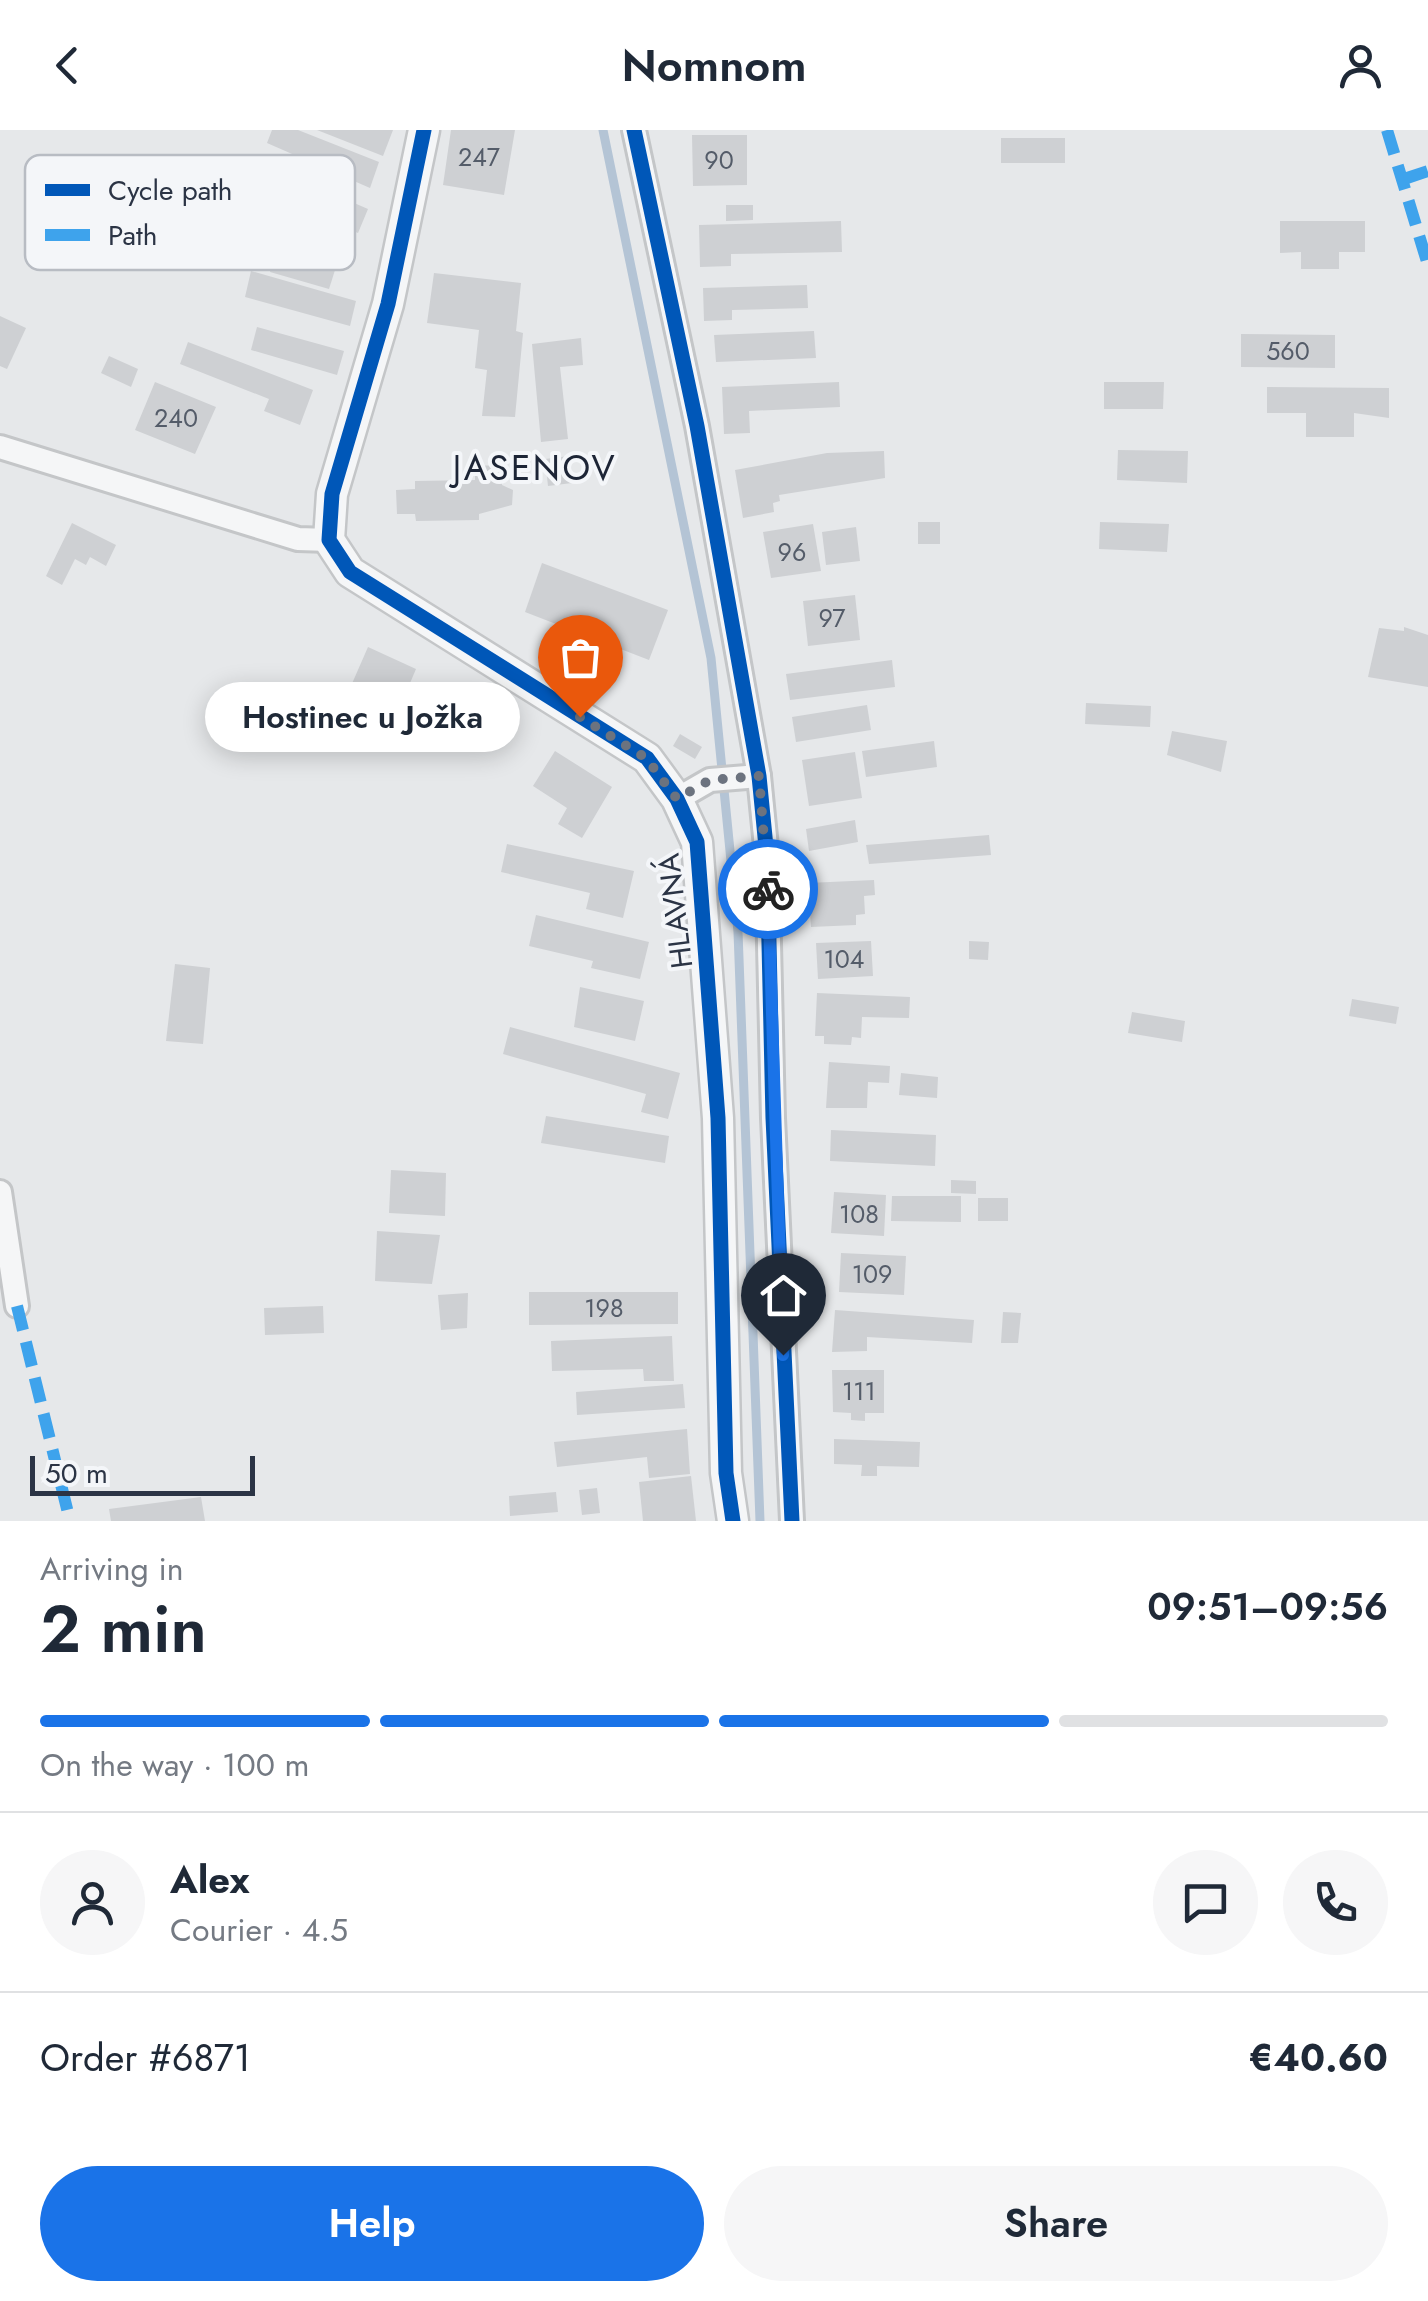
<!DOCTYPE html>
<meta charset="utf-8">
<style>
:root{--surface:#fff;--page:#f6f6f7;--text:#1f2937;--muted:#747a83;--line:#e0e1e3;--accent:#1a73e8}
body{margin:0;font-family:Jost,sans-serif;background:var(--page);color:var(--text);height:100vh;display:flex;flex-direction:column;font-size:38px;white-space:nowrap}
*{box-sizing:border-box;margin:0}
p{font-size:32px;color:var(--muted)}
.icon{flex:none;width:55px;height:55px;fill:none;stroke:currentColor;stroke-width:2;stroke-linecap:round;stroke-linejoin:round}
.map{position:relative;height:1391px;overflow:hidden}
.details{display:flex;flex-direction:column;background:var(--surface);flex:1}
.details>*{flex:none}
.scale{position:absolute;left:30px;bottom:25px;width:225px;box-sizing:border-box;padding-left:10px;border:5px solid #2b3445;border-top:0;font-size:28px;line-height:35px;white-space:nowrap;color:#2b3445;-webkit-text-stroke:8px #f4f6f9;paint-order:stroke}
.pin{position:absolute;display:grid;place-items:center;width:85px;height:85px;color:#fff;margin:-102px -42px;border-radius:50% 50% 50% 0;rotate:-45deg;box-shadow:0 0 10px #0007}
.pin .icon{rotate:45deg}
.courier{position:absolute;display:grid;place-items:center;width:100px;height:100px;margin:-50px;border:8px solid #1a73e8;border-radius:50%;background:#fff;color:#222;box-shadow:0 2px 12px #0007}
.bubble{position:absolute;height:70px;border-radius:35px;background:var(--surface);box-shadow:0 5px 25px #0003;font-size:32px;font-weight:600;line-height:70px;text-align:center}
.summary em{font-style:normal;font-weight:600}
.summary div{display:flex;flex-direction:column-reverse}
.summary{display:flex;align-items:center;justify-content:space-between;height:170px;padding:0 40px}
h1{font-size:65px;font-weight:600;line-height:75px}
.bar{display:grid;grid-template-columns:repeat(4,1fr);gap:15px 10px;align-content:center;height:120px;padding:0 40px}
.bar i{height:12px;border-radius:8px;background:var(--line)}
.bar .active{background:var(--accent)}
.bar p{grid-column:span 4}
.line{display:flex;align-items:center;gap:25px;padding:0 40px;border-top:2px solid var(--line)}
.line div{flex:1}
.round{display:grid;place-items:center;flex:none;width:105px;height:105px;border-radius:52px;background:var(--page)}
.button{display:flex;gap:20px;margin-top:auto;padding:20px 40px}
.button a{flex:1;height:115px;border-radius:60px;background:var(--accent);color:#fff;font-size:40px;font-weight:600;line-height:115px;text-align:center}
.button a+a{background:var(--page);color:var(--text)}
header{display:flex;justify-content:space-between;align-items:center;height:130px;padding:0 40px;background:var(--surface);font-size:45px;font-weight:600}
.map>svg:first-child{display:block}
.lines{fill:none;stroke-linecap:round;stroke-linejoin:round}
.stream{stroke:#b4c4d5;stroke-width:9}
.building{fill:#ced0d3}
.minor-casing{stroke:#c4c6c8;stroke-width:28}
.tertiary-casing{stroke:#c4c6c8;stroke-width:35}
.minor{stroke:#f5f6f7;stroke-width:22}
.tertiary{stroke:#f5f6f7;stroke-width:30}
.quiet{stroke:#3ea3ec;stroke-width:12;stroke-dasharray:25 12;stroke-linecap:butt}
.cycleway-casing{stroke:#f4f6f9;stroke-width:21}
.cycleway{stroke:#0057b8;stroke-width:15}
.done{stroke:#6c737f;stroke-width:10;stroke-dasharray:0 18}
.route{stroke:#1a73e8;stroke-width:12}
.labels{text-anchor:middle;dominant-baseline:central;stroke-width:8;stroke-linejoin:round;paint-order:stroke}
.number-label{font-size:25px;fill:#545c69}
.street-label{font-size:30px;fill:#2b3445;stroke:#f4f6f9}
.quarter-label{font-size:35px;letter-spacing:2.5px;fill:#1d2536;stroke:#f4f6f9}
.key{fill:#f4f6f9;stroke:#b8bcc3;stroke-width:2.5}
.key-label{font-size:28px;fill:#2b3445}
</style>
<header><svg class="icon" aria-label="back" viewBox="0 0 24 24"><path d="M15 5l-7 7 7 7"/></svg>Nomnom<svg class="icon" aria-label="person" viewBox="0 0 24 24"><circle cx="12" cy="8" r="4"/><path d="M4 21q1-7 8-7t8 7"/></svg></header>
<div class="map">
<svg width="1428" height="1391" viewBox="0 0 1428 1391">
<rect width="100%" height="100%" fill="#e6e8ea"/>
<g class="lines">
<polyline class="stream" points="603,0 711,528 738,802 760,1391"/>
</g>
<g class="building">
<polygon points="272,0 298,0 379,32 370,58 267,13"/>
<polygon points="317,0 393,0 383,26"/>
<polygon points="451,0 515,0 504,65 443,55"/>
<polygon points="692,5 747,5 747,55 693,56"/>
<rect x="1001" y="8" width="64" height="25"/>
<polygon points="266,35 368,79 358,103 256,61"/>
<polygon points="726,75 753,75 753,90 726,91"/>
<polygon points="841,91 842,122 731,124 731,136 700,137 699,95"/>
<polygon points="1280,91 1365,91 1365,122 1339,122 1339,139 1301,139 1301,122 1280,123"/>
<polygon points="282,100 342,118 329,159 270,142"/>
<polygon points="251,141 356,171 350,196 245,167"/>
<polygon points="434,143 521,153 516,201 523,203 515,287 482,286 487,240 475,238 479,200 427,193"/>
<polygon points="807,155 808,178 732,180 732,190 704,191 703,158"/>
<polygon points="0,186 26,198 7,239 0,236"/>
<polygon points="257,197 344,221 337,245 251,220"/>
<polygon points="814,201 816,228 716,232 714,205"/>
<polygon points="1241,204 1335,205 1335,238 1241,237"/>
<polygon points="581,208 583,235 560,237 568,309 541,312 532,214"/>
<polygon points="188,212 313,260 300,295 264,281 269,269 180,234"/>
<polygon points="109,226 138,239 131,257 101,243"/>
<polygon points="155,252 216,277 195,324 135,300"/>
<polygon points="839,252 840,277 749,281 750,303 724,304 722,257"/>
<polygon points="1104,252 1164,252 1163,279 1104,279"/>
<polygon points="1267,257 1389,258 1389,288 1354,283 1354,307 1306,307 1306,283 1267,283"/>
<polygon points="1118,320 1188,321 1187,353 1117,350"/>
<polygon points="884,321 885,348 779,365 780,371 773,373 774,382 743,388 735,340 827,323"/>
<polygon points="569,326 572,353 548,356 545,329"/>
<polygon points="501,335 502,355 513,360 512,375 479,384 479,390 416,391 415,384 397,384 396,360 415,359 415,351 475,350 475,336"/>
<rect x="918" y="392" width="22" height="22"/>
<polygon points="1100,392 1169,394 1167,422 1099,419"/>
<polygon points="72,393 116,415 106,436 90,427 86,435 75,429 62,455 46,446"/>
<polygon points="813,394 821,441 771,448 763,402"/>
<polygon points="856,397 860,431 826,435 822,402"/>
<polygon points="542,433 668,480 649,530 525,482"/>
<polygon points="855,465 860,510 808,516 803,471"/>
<polygon points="1404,497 1428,505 1428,557 1368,547 1379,498 1404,501"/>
<polygon points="368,517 416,539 396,586 347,565"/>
<polygon points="892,530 895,557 790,570 786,544"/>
<polygon points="461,557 505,585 492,606 449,578"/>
<polygon points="1086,573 1151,576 1150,597 1085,594"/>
<polygon points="867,575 871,600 796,612 792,587"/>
<polygon points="1172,601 1227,611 1221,642 1167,625"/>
<polygon points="680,604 702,617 695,629 673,616"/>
<polygon points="934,611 937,637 866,647 862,621"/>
<polygon points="555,621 612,657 582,708 558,694 567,678 533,656"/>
<polygon points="855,622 862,668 809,676 802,630"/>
<polygon points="855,690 858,712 809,721 806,699"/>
<polygon points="989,705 991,725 869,734 866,715"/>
<polygon points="507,714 634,741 623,788 586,779 590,763 501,742"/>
<polygon points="874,750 875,765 864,766 865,784 856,785 856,795 811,797 808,753"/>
<polygon points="536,785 649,812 640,849 591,838 593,831 529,816"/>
<polygon points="871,811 873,846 818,849 816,813"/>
<polygon points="969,811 989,812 988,830 969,829"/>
<polygon points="175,834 210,838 203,914 166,911"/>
<polygon points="580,857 644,871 635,911 574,897"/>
<polygon points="817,863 910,867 909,888 862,887 861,908 852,907 851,915 824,914 824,906 815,906"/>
<polygon points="1352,869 1399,877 1396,894 1349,886"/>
<polygon points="1132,882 1185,891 1182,912 1128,903"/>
<polygon points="510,897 680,943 668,989 641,982 646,964 503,924"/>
<polygon points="829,932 890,936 889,953 868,952 867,978 826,978"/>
<polygon points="901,943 938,947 937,968 899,965"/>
<polygon points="546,986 669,1006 665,1033 541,1013"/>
<polygon points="831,1000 936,1005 935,1036 830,1031"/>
<polygon points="391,1040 446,1043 445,1086 389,1083"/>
<polygon points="951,1050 976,1051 976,1064 951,1063"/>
<polygon points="834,1062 886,1065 884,1106 831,1103"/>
<polygon points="892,1066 961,1066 961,1092 891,1091"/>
<rect x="978" y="1068" width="30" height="23"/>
<polygon points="377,1101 440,1105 432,1154 375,1151"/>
<polygon points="841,1123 906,1126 904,1165 839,1162"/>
<polygon points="529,1162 678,1162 678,1194 529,1195"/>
<polygon points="468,1163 467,1198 441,1200 438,1165"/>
<polygon points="323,1176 324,1203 265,1205 264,1178"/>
<polygon points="835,1180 974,1190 972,1213 867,1207 867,1221 832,1222"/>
<polygon points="1003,1182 1021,1183 1018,1213 1001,1213"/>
<polygon points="672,1206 674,1251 644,1251 643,1239 552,1241 551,1211"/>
<polygon points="832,1240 884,1240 884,1283 865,1283 865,1291 851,1290 851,1283 833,1282"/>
<polygon points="683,1254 685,1278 577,1285 576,1262"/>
<polygon points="687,1299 690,1344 649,1348 647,1327 557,1337 554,1312"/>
<polygon points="834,1309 920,1312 919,1337 877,1336 877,1346 861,1346 862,1335 834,1334"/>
<polygon points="691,1346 696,1391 643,1391 639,1352"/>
<polygon points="597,1358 600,1383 582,1385 579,1360"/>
<polygon points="556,1362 558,1382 510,1386 509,1366"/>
<polygon points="201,1367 205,1391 111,1391 109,1379"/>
</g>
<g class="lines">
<g class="minor-casing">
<g id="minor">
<polyline points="634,0 697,296 759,646 767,727 773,988 792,1391"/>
<polyline points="0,317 298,409 329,410"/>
<polyline points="677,669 710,650 759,646"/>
<polyline points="0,1062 17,1176"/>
</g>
</g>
<g class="tertiary-casing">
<polyline id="tertiary" points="424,0 388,174 332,364 329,410 350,442 647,628 677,669 697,712 718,988 726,1343 733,1391"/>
</g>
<use href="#minor" class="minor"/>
<use href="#tertiary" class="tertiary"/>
<g class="quiet">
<polyline points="1387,0 1428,135"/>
<polyline points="1404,49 1428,41"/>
<polyline points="17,1176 70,1391"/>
</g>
<g class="cycleway-casing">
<g id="cycleway">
<polyline points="424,0 388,174 332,364 329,410 350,442 647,628 677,669 697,712 718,988 726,1343 733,1391"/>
<polyline points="634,0 697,296 759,646 767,727 773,988 792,1391"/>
</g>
</g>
<use href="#cycleway" class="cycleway"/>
</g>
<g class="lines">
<polyline class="done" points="580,587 646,628 677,669 710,650 759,646 768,759"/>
<polyline class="route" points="768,759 783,1225"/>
</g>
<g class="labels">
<g class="number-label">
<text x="479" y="27">247</text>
<text x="719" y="30">90</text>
<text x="1288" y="221">560</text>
<text x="176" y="288">240</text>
<text x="792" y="422">96</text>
<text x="832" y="488">97</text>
<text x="844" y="829">104</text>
<text x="859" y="1084">108</text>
<text x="872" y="1144">109</text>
<text x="604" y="1178">198</text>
<text x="859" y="1261">111</text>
</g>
<g class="street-label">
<text transform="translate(675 781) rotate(-97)">HLAVNÁ</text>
</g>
<g class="quarter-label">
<text x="535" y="338">JASENOV</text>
</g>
</g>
<rect x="25" y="25" width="330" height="115" rx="15" class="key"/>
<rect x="45" y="54" width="45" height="12" fill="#0057b8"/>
<rect x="45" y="99" width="45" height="12" fill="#3ea3ec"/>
<g class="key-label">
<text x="108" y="70">Cycle path</text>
<text x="108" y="115">Path</text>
</g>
</svg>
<div class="scale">50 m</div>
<div class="pin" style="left:580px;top:587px;background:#ea580c"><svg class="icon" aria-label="bag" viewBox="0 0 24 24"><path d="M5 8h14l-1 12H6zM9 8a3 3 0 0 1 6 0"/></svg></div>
<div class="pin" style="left:783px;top:1225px;background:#1f2937"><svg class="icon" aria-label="home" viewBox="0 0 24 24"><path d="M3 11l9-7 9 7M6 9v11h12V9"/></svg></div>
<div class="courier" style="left:768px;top:759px"><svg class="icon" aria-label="bike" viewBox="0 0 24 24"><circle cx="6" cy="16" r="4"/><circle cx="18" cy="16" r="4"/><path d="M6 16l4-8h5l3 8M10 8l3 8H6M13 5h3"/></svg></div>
<div class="bubble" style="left:205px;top:552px;width:315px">Hostinec u Jožka</div>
</div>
<section class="details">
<div class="summary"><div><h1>2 min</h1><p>Arriving in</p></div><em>09:51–09:56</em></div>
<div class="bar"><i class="active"></i><i class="active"></i><i class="active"></i><i></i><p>On the way · 100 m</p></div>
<div class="line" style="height:180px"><a class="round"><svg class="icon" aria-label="person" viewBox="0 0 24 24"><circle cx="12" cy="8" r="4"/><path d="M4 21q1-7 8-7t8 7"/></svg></a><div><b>Alex</b><p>Courier · 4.5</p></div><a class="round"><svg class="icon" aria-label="chat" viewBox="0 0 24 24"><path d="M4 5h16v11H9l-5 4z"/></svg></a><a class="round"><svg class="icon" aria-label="phone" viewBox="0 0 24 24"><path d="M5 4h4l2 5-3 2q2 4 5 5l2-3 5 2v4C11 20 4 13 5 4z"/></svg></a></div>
<div class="line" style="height:130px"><div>Order #6871</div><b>€40.60</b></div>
<div class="button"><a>Help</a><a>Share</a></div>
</section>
